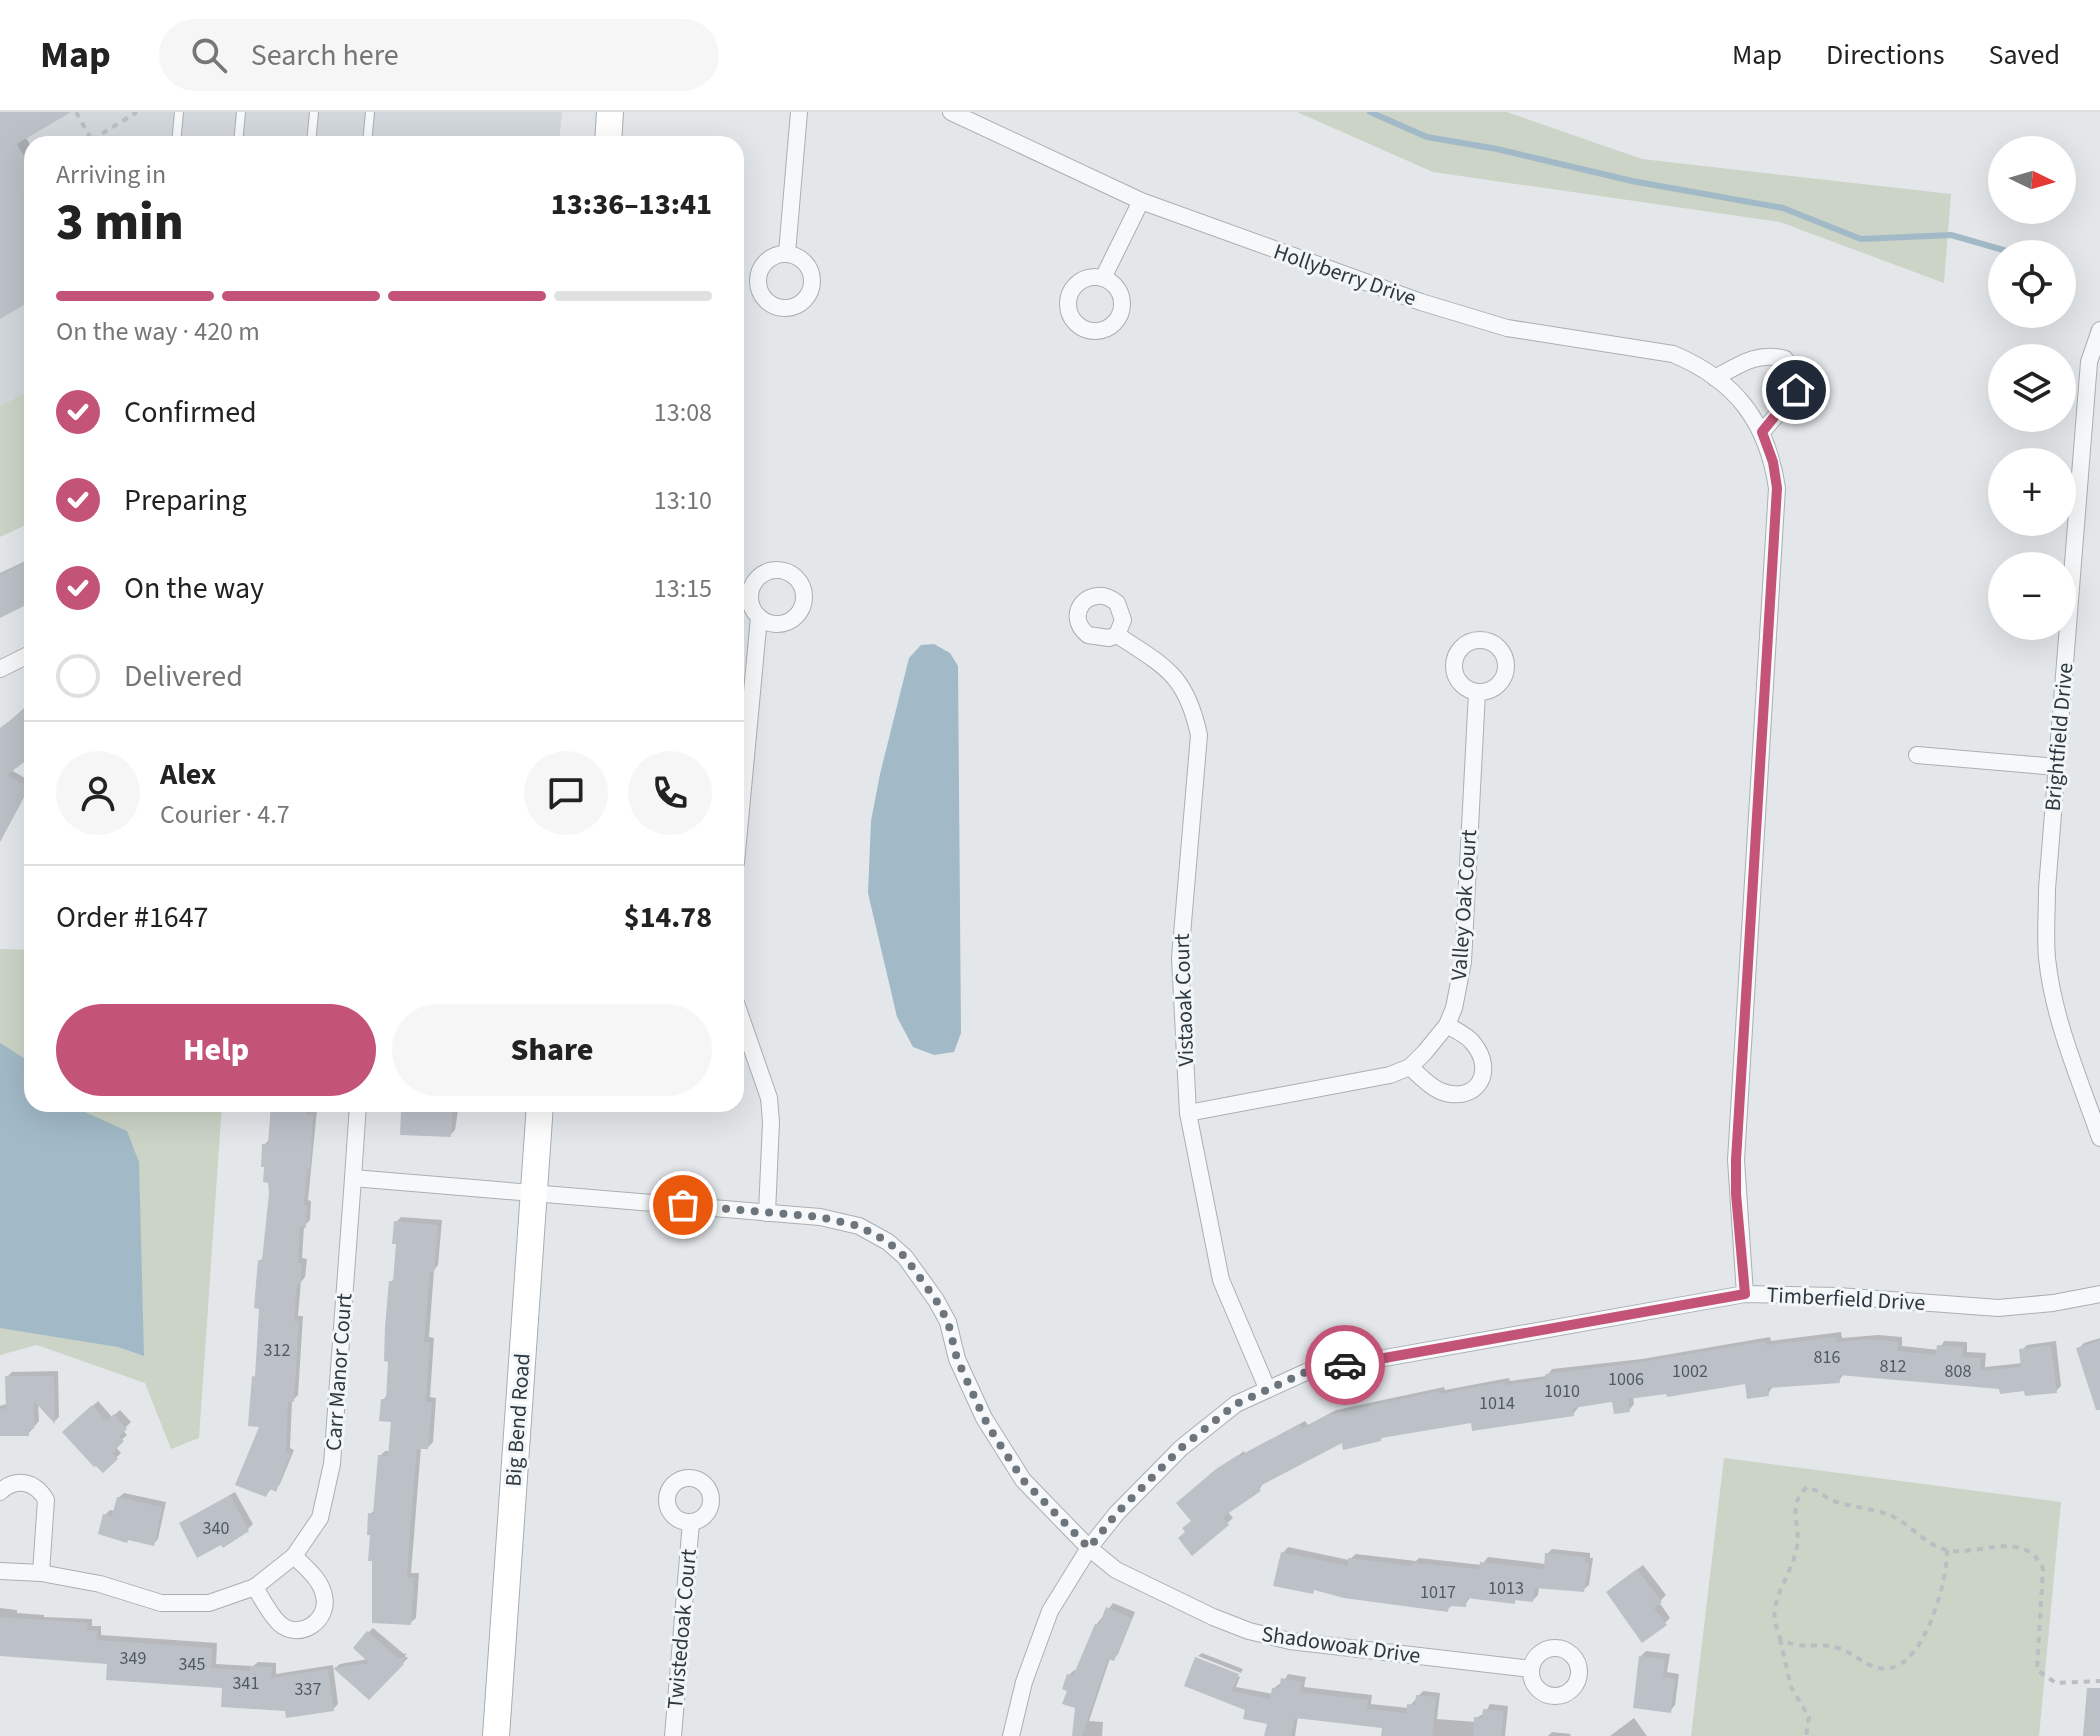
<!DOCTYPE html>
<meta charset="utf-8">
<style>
:root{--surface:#fff;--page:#f6f6f6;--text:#222;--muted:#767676;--line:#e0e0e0;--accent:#c45477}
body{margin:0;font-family:"Source Sans 3",sans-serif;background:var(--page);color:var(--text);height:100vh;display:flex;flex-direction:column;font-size:30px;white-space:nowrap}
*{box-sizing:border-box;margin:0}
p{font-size:26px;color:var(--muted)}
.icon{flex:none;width:44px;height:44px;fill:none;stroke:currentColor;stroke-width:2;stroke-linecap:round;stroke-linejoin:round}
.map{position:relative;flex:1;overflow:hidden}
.drawer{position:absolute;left:24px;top:24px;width:720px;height:976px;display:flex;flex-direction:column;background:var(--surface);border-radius:24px;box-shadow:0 8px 32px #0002}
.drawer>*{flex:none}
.needle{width:52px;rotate:95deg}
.fabs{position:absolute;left:1988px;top:24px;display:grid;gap:16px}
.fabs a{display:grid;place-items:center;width:88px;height:88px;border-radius:50%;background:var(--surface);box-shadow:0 8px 32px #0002;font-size:40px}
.pin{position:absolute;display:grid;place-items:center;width:68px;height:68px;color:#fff;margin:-34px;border:4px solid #fff;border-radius:50%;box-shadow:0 2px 8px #0007}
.courier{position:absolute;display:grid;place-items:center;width:80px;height:80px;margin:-40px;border:6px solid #c45477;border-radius:50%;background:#fff;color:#222;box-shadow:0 2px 10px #0007}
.head em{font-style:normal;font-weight:800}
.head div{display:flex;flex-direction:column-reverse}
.head{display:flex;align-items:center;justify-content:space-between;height:136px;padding:0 32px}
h1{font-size:52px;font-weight:800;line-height:60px}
.bar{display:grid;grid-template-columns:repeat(4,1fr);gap:12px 8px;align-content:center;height:96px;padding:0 32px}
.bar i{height:10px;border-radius:6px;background:var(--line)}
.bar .selected{background:var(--accent)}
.bar p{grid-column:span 4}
.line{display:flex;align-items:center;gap:20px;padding:0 32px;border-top:2px solid var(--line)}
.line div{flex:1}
.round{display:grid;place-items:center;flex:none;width:84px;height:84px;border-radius:42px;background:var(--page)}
ol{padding:0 32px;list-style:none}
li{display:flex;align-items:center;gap:24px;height:88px}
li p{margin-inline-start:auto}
li .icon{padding:8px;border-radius:50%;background:var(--accent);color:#fff;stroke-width:4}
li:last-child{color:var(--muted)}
li i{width:44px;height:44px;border:4px solid var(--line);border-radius:50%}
.primary-button{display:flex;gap:16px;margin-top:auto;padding:16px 32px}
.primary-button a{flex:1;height:92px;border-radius:48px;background:var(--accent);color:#fff;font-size:32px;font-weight:800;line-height:92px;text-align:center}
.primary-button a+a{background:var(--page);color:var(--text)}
header{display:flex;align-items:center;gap:48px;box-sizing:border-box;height:112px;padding:0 40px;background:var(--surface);border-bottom:2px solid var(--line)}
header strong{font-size:38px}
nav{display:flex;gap:44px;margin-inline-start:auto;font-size:28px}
.search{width:560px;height:72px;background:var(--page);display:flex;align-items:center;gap:20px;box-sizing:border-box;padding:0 28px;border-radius:44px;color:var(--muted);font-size:30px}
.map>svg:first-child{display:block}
.built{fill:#d2d7dc}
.green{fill:#cbd4c6}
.water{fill:#a2bac7}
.shadow{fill:#0003}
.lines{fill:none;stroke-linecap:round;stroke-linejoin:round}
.stream{stroke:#a2bac7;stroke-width:6}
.building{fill:#bbc1c7}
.service-casing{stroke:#a9afb4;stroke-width:10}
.minor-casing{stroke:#a9afb4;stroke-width:18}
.primary-casing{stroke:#a4aeb5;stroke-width:28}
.path{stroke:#babec2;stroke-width:4;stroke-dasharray:6 6;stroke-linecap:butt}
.service{stroke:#f6f8f9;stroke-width:8}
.minor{stroke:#f6f8f9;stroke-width:16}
.primary{stroke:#fff;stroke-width:26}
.done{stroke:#6d757c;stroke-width:8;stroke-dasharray:0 14.4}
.route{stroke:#c45477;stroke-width:10}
.labels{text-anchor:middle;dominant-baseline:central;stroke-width:6;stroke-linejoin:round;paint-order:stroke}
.number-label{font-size:18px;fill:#505a62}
.street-label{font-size:22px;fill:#2d3841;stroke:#f3f6f8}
</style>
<header>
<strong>Map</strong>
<div class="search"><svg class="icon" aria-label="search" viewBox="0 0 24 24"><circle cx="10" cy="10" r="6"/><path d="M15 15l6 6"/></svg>Search here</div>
<nav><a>Map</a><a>Directions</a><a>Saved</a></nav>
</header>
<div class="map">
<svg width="2100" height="1624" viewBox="0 0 2100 1624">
<rect width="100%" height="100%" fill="#e4e7ea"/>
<polygon class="built" points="0,0 562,0 559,32 32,32 32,277 0,294"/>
<g class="green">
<polygon points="1297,0 1507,0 1642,47 1951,82 1944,171 1780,110 1433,60"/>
<polygon points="32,277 32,410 0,425 0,294"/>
<polygon points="0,837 32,838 32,992 222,992 199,1326 171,1337 145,1271 37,1233 0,1243"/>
<polygon points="1724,1346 2061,1390 2039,1624 1691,1624"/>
</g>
<g class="water">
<polygon points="934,532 950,541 958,554 961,921 954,940 934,943 913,935 897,905 868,781 871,709 880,662 909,546 921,533"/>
<polygon points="0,931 32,951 32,992 74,992 85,1000 127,1019 139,1050 144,1244 118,1235 0,1216"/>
</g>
<g class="shadow">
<polygon points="0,0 67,0 25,24 32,36 32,186 0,204"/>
<polygon points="32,446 32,481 0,503 0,461"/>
<polygon points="32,589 32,641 11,658 32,670 0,730 0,618"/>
<polygon points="273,992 313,992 313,998 317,998 308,1088 311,1089 310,1108 304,1114 302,1146 307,1147 305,1165 301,1170 298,1204 303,1204 298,1283 292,1289 290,1336 294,1338 280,1372 275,1377 272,1376 266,1383 261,1313 254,1265 257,1262 261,1195 260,1149 264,1144 271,1081 264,1033 270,1027"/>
<polygon points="408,992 459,992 455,1018 450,1023 403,1001"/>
<polygon points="401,1105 442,1108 438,1153 434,1158 429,1225 434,1226 430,1285 436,1286 433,1330 428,1335 421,1335 411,1461 419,1461 416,1506 410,1511 374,1448 370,1402 376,1397 380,1344 385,1339 390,1339 393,1308 383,1288 388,1282 391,1170 395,1165 398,1130 396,1110"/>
<polygon points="1841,1220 1842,1226 1878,1223 1902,1225 1902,1234 1939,1238 1944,1229 1967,1230 1967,1240 1986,1241 1985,1255 2023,1251 2022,1238 2027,1233 2056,1229 2061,1274 2056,1279 1844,1261 1839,1269 1773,1274 1768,1282 1746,1269 1633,1285 1634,1292 1629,1298 1614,1287 1578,1293 1578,1296 1573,1302 1472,1308 1384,1324 1380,1328 1343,1328 1264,1370 1259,1378 1228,1400 1233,1406 1193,1441 1193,1408 1184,1386 1244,1339 1245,1341 1305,1309 1308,1313 1336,1298 1444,1275 1445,1278 1509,1266 1510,1269 1547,1264 1552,1257 1642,1247 1770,1225 1771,1229"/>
<polygon points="2100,1226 2100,1282 2079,1236 2084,1231"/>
<polygon points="58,1259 59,1305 55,1309 38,1291 39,1309 28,1322 0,1322 0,1294 7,1292 7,1265 12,1260"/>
<polygon points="98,1289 112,1305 120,1298 131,1310 123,1318 127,1323 115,1334 121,1341 103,1358 65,1320"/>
<polygon points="235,1380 253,1412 247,1418 181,1412"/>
<polygon points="124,1381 166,1390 158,1427 153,1432 129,1427 127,1429 105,1403 110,1398 115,1399 118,1386"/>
<polygon points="1288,1435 1349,1448 1356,1442 1416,1449 1419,1446 1482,1453 1488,1445 1546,1452 1547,1442 1552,1437 1590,1441 1590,1446 1593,1446 1589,1473 1583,1478 1539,1474 1538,1483 1533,1488 1518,1486 1514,1490 1471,1484 1465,1493 1453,1492 1448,1497 1283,1441"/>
<polygon points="1643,1453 1666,1483 1659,1490 1670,1506 1665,1511 1613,1475"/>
<polygon points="1113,1491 1135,1500 1118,1542 1113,1547 1110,1546 1089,1609 1103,1610 1102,1624 1074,1624 1077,1595 1070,1578 1069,1563 1074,1558 1077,1559 1096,1513"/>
<polygon points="0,1496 17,1498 17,1501 44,1503 44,1505 92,1507 92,1514 101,1514 101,1523 217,1531 216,1552 253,1554 258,1550 276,1551 276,1562 333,1553 338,1592 333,1597 287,1597 224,1575 109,1550 0,1542"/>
<polygon points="373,1516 404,1542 407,1541 405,1544 408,1546 369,1585 335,1556 340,1552 368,1547 368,1521"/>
<polygon points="1646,1539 1670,1542 1667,1560 1679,1562 1675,1593 1670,1599 1641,1544"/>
<polygon points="1202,1541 1243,1557 1241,1561 1198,1544"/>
<polygon points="1196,1548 1240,1565 1236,1575 1273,1582 1273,1577 1279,1572 1282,1572 1288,1562 1306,1565 1304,1575 1372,1583 1371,1592 1408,1596 1423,1579 1440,1581 1437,1607 1476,1610 1476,1606 1485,1601 1490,1592 1508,1594 1505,1624 1383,1624 1384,1614 1298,1604 1295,1624 1266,1624 1269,1610 1247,1596"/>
<polygon points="1634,1606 1647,1624 1610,1624"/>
<polygon points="1552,1620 1571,1622 1570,1624 1548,1624"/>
</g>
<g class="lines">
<polyline class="stream" points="1370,0 1427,25 1497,37 1632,69 1783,96 1861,127 1951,123 2017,142"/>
</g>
<g class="building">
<polygon points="0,0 71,0 17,32 32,59 32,188 0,207"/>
<polygon points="32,447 32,490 0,506 0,463"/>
<polygon points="32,592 32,644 7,663 29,675 0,729 0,616"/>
<polygon points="271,992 307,992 306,1003 313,1003 310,1057 307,1057 304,1093 307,1093 306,1116 300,1115 298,1151 302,1151 301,1172 297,1172 294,1209 299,1209 294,1290 288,1290 286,1341 290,1343 276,1380 270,1377 266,1385 235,1373 259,1315 248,1314 252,1264 255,1265 259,1197 254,1196 258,1148 262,1148 269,1081 268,1071 263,1070 264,1055 261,1055 262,1032 268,1032"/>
<polygon points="406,992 453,992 451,1025 400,1023 401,1000 405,1000"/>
<polygon points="394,1109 438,1113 434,1161 430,1160 424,1230 430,1230 426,1290 432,1290 428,1337 417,1337 412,1394 407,1465 414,1466 411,1513 372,1511 372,1449 368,1449 370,1423 367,1423 368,1401 373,1402 378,1343 388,1344 391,1310 379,1309 381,1287 386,1287 388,1250 384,1249 385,1215 389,1169 393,1169 396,1132 392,1132"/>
<polygon points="1836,1225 1837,1230 1872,1227 1898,1230 1897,1239 1936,1243 1937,1233 1963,1235 1962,1245 1981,1246 1980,1259 2021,1255 2019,1237 2051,1233 2057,1281 2025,1284 2024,1279 2000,1282 1999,1277 1839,1263 1840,1271 1768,1276 1769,1284 1747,1287 1745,1272 1667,1285 1666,1282 1628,1287 1630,1300 1614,1302 1612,1290 1573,1296 1574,1304 1472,1319 1471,1311 1381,1326 1381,1329 1343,1338 1342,1331 1258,1375 1261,1379 1223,1405 1229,1413 1192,1444 1178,1426 1185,1420 1182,1416 1191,1409 1176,1391 1216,1357 1238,1343 1239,1345 1300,1312 1302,1317 1328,1303 1439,1279 1440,1282 1504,1270 1505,1273 1546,1267 1545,1262 1635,1251 1766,1229 1766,1233"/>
<polygon points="2100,1228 2100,1298 2096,1298 2076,1236"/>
<polygon points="5,1264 54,1264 55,1312 34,1289 34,1317 29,1317 29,1324 0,1324 0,1297 6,1296"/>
<polygon points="92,1293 106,1309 114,1302 127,1317 119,1324 124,1329 112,1341 118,1347 103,1361 96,1354 94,1355 62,1320"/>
<polygon points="230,1383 249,1419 223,1436 221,1433 197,1446 179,1411"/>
<polygon points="117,1385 162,1395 154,1434 128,1428 127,1431 98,1422 103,1402 112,1404"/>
<polygon points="1281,1440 1348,1454 1348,1446 1412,1454 1412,1451 1479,1457 1480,1450 1544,1457 1545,1441 1586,1445 1585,1451 1589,1451 1584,1480 1535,1476 1533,1490 1515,1488 1515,1492 1467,1486 1466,1495 1449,1494 1448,1500 1344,1486 1314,1478 1313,1482 1273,1474"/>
<polygon points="1637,1457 1662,1490 1654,1496 1667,1513 1642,1531 1606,1480"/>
<polygon points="1106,1495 1132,1506 1114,1549 1108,1547 1082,1624 1072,1624 1075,1596 1062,1592 1067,1579 1062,1577 1067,1562 1073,1564 1095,1512 1099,1513"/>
<polygon points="0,1505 88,1511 87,1518 97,1519 97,1528 212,1536 211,1556 250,1559 250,1554 272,1555 271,1566 328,1557 334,1599 286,1606 285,1599 221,1595 222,1576 106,1568 107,1552 0,1544"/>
<polygon points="367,1519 398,1546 406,1545 402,1550 404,1552 369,1588 333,1556 369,1551 353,1536"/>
<polygon points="1639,1544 1665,1547 1663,1565 1675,1567 1671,1601 1633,1596"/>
<polygon points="1195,1545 1239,1562 1232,1579 1270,1587 1272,1576 1279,1577 1281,1566 1302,1570 1300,1580 1368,1588 1367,1597 1406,1601 1407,1592 1415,1593 1416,1583 1436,1585 1432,1624 1381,1624 1382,1616 1295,1606 1291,1624 1264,1624 1267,1612 1243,1607 1245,1598 1184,1574"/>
<polygon points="2087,1576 2100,1576 2100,1624 2083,1624"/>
<polygon points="1483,1597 1504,1599 1501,1624 1473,1624 1474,1605 1482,1606"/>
</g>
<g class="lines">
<g class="service-casing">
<g id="service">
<polyline points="176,32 179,0"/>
<polyline points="238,32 241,0"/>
<polyline points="311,32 314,0"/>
<polyline points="367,32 370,0"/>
</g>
</g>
<g class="minor-casing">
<g id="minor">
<path d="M 951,0 L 1141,89 L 1421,190 L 1507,216 L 1673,242 C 1735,268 1767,309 1777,376 L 1736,1048 L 1745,1182"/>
<polyline points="787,141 799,0"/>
<circle cx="785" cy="169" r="27"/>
<circle cx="1095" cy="192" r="27"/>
<polyline points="1103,166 1141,89"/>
<path d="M 2100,218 L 2089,250 L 2047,777 C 2047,800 2045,823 2047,846 C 2053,907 2080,968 2100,1026"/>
<path d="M 1715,266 C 1739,253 1758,239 1785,247 L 1798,266 L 1792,285 L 1762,320"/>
<circle cx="777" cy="485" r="27"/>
<path d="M 1117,523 L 1123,508 L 1117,491 C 1090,469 1062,503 1088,523 L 1109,526 L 1117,523 C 1166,555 1186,563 1199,623 L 1180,846 L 1188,1001 L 1221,1168 L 1267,1276"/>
<circle cx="1480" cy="554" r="26"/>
<polyline points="0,557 32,541"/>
<polyline points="1917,643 2057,655"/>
<polyline points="736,751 759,505"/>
<polyline points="736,891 769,986 771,1010 767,1101"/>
<path d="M 1410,955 C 1419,963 1429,974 1440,979 C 1476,993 1497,960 1473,931 C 1467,923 1455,918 1447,913"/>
<polyline points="358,992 353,1066 820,1105 859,1114 888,1130 905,1145 936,1188 948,1210 957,1247 984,1306 1023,1368 1089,1436 1116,1458 1213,1505 1249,1519 1290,1529 1531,1557"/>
<polyline points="1188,1001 1390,963 1410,955 1425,940 1447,913 1454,896 1463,850 1477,580"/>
<circle cx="689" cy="1388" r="22"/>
<path d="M 0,1380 C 16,1364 36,1370 46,1388 L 41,1461"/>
<polyline points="0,1459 41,1461 100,1472 161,1491 209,1491 255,1475 294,1444 320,1406 332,1352 353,1066"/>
<path d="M 255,1475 C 262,1487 270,1503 280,1512 C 300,1529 330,1508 324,1484 C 321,1467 305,1455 294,1444"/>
<circle cx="1555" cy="1560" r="24"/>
<polyline points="673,1624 691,1410"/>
<polyline points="1011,1624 1024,1570 1050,1499 1089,1436 1117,1401 1181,1336 1236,1292 1306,1260 1745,1182 1838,1184 1998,1196 2053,1191 2100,1182"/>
</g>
</g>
<g class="primary-casing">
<g id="primary">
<polyline points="608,32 610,0"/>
<polyline points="496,1624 540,992"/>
</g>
</g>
<g class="path">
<polyline points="76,0 94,32"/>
<polyline points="92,28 137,0"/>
<path d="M 1947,1438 C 1948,1469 1922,1566 1879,1556 C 1863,1553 1851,1538 1834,1535 C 1813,1530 1804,1539 1780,1527 C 1777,1517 1773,1506 1775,1496 C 1779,1475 1793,1456 1797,1435 C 1801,1412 1786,1394 1807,1375 C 1818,1378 1824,1385 1834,1389 C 1853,1396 1876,1396 1894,1405 C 1912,1414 1926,1433 1946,1438 C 1979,1445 2023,1416 2043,1456 L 2037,1558 L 2056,1571 L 2100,1569"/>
<polyline points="1780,1527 1791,1575 1809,1605 1806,1624"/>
</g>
<use href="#service" class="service"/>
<use href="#minor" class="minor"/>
<use href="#primary" class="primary"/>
</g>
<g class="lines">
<polyline class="done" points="683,1093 820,1105 859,1114 888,1130 905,1145 936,1188 948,1210 957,1247 984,1306 995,1325 1023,1368 1089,1436 1117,1401 1181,1336 1236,1292 1306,1260 1345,1253"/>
<polyline class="route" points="1345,1253 1745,1182 1736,1082 1736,1048 1777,376 1773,350 1762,320 1796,278"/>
</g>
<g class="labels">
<g class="number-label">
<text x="277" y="1238">312</text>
<text x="1827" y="1245">816</text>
<text x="1893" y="1254">812</text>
<text x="1690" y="1259">1002</text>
<text x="1958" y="1259">808</text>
<text x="1626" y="1267">1006</text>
<text x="1562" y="1279">1010</text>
<text x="1497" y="1291">1014</text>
<text x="216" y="1416">340</text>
<text x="1506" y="1476">1013</text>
<text x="1438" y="1480">1017</text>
<text x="133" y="1546">349</text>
<text x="192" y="1552">345</text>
<text x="246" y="1571">341</text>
<text x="308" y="1577">337</text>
</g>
<g class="street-label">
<text transform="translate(1345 163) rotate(19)">Hollyberry Drive</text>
<text transform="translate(2059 625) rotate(-85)">Brightfield Drive</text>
<text transform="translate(1464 793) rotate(-86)">Valley Oak Court</text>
<text transform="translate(1184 888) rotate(-92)">Vistaoak Court</text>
<text transform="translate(1846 1187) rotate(3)">Timberfield Drive</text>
<text transform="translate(339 1260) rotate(-86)">Carr Manor Court</text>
<text transform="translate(518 1308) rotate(-86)">Big Bend Road</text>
<text transform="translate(682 1517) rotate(-85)">Twistedoak Court</text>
<text transform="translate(1341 1533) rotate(8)">Shadowoak Drive</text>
</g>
</g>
</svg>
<div class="fabs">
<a><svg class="needle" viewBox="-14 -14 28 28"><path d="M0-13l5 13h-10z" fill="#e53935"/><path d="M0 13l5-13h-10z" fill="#767676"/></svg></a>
<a><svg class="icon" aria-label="locate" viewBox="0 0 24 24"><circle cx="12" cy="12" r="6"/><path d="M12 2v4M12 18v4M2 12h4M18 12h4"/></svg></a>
<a><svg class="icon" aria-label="layers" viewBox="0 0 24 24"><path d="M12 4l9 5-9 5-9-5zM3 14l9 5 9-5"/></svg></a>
<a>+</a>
<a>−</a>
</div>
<div class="pin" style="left:683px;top:1093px;background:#ea580c"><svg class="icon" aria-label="bag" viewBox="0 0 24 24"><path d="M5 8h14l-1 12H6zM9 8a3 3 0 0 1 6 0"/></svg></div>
<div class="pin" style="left:1796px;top:278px;background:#1f2937"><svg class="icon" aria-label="home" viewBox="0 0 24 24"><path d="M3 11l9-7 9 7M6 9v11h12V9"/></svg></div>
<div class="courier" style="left:1345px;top:1253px"><svg class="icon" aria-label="car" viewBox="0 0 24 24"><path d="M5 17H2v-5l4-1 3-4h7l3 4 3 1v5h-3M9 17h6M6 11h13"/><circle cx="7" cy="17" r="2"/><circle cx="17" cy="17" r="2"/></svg></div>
<section class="drawer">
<div class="head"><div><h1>3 min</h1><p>Arriving in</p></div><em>13:36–13:41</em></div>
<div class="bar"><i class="selected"></i><i class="selected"></i><i class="selected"></i><i></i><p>On the way · 420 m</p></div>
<ol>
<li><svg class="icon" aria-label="check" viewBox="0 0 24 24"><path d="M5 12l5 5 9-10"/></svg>Confirmed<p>13:08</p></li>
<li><svg class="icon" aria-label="check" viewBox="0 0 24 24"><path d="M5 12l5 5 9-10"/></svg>Preparing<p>13:10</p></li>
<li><svg class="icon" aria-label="check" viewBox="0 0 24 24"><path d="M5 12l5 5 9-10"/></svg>On the way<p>13:15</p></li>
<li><i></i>Delivered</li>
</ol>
<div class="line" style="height:144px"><a class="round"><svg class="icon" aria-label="person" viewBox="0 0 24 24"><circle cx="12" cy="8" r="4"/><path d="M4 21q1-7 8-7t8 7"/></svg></a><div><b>Alex</b><p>Courier · 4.7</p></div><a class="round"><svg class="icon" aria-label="chat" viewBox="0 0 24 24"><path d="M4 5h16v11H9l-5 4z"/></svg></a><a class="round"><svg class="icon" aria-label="phone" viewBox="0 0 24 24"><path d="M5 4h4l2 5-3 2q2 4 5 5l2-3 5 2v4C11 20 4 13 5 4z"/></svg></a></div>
<div class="line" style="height:104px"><div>Order #1647</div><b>$14.78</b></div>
<div class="primary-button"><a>Help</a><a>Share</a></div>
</section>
</div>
